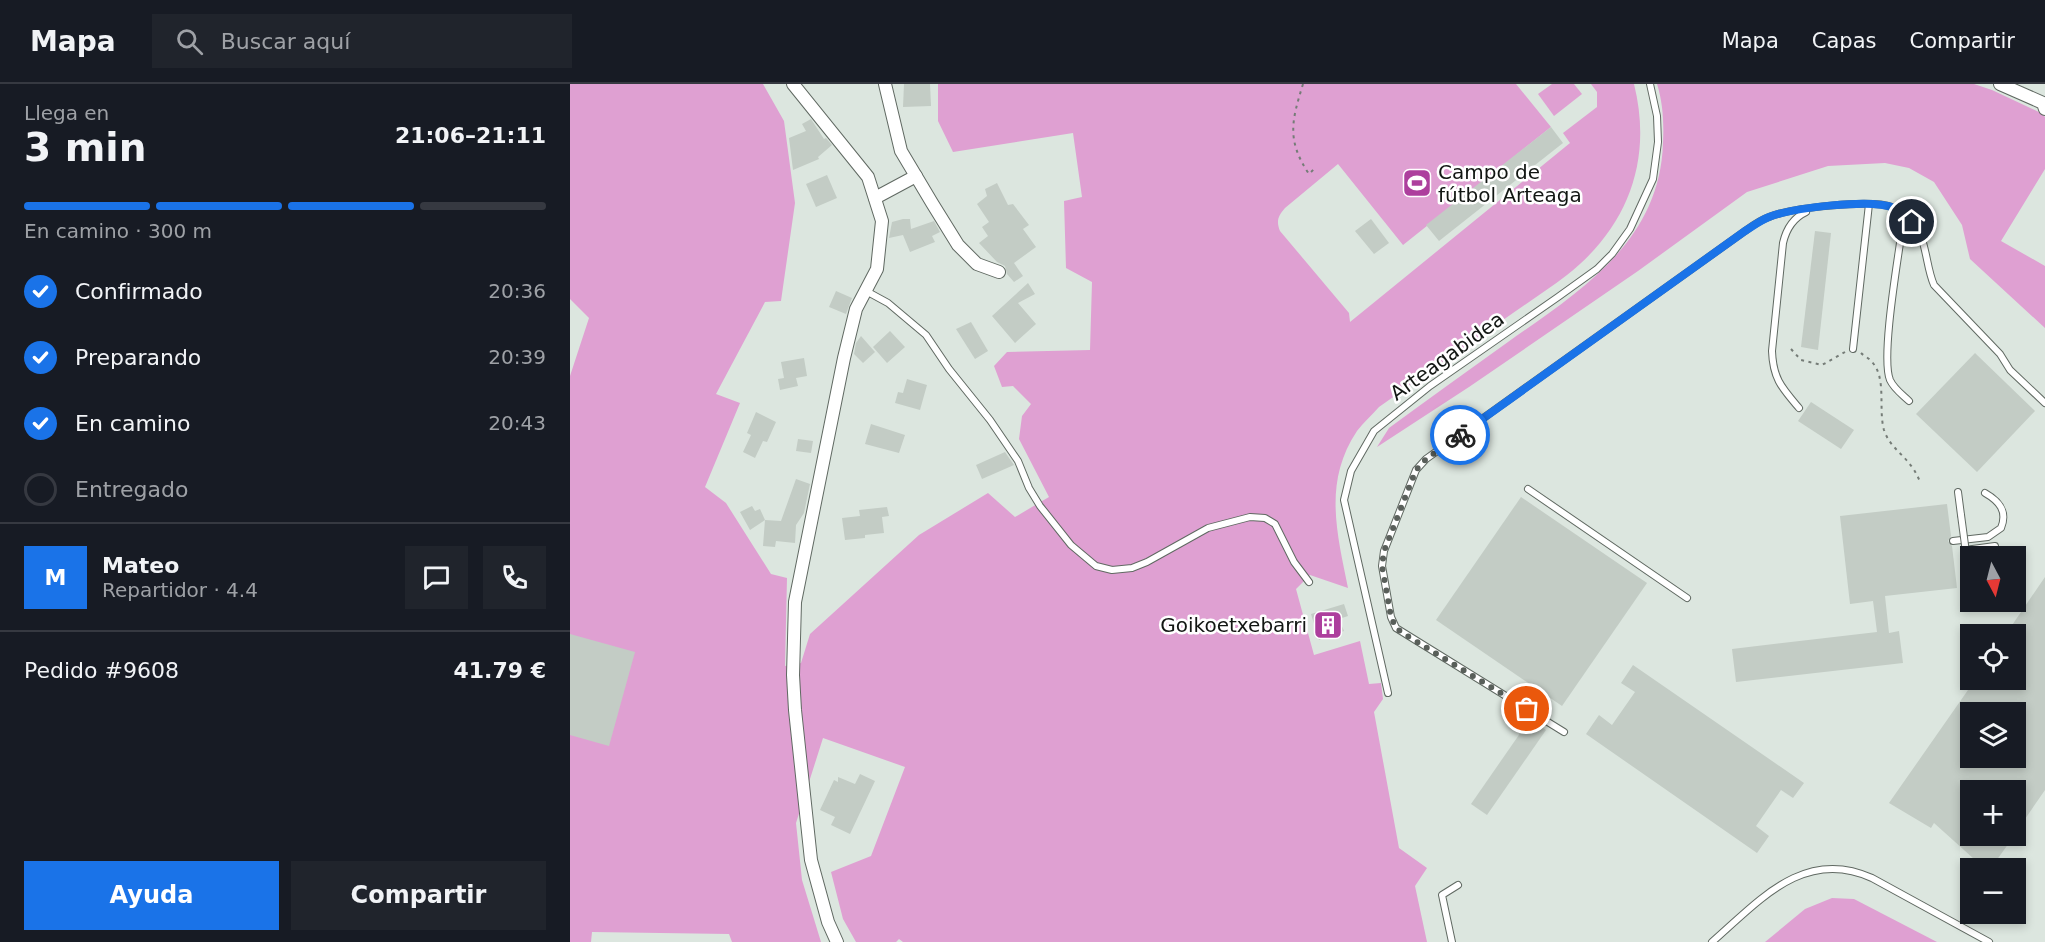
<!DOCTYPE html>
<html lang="es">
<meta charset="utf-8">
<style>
:root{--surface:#171b24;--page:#20242c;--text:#f1f3f6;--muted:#9ea1a6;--line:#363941;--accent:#1a73e8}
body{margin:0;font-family:"DejaVu Sans",sans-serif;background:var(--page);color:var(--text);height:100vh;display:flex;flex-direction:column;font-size:22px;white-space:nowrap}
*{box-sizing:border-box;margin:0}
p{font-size:20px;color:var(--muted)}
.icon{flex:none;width:33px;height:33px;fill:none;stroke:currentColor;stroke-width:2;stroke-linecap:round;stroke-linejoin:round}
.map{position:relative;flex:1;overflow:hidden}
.panel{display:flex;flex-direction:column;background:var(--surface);width:570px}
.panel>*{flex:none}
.needle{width:39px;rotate:173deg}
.buttons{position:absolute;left:1390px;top:462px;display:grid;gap:12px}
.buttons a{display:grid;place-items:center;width:66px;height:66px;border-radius:0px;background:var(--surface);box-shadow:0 3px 9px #0003;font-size:30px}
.pin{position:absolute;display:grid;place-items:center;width:51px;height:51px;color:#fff;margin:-26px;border:3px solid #fff;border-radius:50%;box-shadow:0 2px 6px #0007}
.courier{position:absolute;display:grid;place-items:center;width:60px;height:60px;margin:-30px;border:4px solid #1a73e8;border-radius:50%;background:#fff;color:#222;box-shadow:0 2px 8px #0007}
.headline em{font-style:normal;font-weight:700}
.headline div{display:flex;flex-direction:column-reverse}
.headline{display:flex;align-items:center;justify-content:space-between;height:102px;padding:0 24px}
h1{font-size:39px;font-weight:700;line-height:45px}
.bar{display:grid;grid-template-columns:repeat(4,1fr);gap:9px 6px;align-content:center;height:72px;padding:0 24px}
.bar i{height:8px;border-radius:4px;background:var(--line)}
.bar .current{background:var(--accent)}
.bar p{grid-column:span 4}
.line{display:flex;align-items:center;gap:15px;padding:0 24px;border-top:2px solid var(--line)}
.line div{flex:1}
.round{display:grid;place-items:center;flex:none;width:63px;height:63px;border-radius:0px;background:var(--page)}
ol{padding:0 24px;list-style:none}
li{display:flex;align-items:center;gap:18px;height:66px}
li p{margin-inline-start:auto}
li .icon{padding:6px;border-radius:50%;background:var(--accent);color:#fff;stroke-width:4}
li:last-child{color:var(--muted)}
li i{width:33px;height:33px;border:3px solid var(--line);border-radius:50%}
.primary-button{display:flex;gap:12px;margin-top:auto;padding:12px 24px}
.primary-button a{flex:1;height:69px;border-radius:0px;background:var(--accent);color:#fff;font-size:24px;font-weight:700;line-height:69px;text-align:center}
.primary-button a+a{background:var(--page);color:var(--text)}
header{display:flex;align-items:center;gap:36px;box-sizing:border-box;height:84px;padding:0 30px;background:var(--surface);border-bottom:2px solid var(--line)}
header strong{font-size:28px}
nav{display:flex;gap:33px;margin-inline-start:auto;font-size:21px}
.search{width:420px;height:54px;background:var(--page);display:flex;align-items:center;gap:15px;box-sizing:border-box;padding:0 21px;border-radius:0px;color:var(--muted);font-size:22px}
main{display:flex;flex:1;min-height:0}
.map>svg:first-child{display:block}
.green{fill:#dfa0d2}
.building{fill:#c3ccc5;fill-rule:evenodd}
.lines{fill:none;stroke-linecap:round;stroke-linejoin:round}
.service-casing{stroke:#606962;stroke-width:8}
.minor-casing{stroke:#606962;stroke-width:14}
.path{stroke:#757c77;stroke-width:2;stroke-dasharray:3 4.5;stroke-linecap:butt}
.service{stroke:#fff;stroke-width:6}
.minor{stroke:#fff;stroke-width:12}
.service-bridge-casing{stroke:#606962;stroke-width:8;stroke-linecap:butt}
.service-bridge{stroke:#fff;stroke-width:6}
.done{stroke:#595f5a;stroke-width:6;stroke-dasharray:0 10.8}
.route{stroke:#1a73e8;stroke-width:8}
.labels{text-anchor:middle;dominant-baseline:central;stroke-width:5;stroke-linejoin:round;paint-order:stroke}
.poi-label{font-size:20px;fill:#121613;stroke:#fff;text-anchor:start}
.street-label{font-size:20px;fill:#121613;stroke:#fff}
</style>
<header>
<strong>Mapa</strong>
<div class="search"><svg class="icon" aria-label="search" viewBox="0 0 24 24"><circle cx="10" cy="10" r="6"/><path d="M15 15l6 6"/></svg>Buscar aquí</div>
<nav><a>Mapa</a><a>Capas</a><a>Compartir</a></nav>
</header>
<main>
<section class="panel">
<div class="headline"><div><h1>3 min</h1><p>Llega en</p></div><em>21:06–21:11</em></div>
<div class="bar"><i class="current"></i><i class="current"></i><i class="current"></i><i></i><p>En camino · 300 m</p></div>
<ol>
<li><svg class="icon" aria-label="check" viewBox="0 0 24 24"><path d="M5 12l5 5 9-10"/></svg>Confirmado<p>20:36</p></li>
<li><svg class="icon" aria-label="check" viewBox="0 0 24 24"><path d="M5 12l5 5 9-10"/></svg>Preparando<p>20:39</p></li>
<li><svg class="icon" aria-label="check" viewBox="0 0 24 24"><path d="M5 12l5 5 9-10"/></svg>En camino<p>20:43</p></li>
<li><i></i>Entregado</li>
</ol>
<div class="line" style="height:108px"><b class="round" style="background:var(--accent);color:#fff">M</b><div><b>Mateo</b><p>Repartidor · 4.4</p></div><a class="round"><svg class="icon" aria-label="chat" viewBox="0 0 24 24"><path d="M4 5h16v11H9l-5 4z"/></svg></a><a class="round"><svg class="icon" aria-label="phone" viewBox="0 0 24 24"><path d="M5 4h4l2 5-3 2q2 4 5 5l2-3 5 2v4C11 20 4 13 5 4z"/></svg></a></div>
<div class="line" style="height:78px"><div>Pedido #9608</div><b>41.79 €</b></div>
<div class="primary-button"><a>Ayuda</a><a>Compartir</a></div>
</section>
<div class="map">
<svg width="1475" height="858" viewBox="0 0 1475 858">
<rect width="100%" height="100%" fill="#dce6df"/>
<g class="green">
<path d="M 0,0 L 193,0 L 214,37 L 225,119 L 211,217 L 195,218 L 146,310 L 170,319 L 135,403 L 156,419 L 201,490 L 217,494 L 215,582 L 231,579 L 240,550 L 349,451 L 418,409 L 445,433 L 479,413 L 449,355 L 452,332 L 461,320 L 443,302 L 432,303 L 424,282 L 437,268 L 520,266 L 522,198 L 496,184 L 494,117 L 512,113 L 503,49 L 383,68 L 368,37 L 368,0 L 946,0 L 981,43 L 833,161 L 768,80 L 715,124 C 708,132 706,137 710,147 L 779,229 L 780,238 L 1000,59 L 993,49 L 1027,23 L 1027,8 L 1021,0 L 1064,0 C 1083,76 1058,143 997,191 C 976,207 954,221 933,236 C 892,265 850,294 809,323 C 802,331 793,339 787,347 C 753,398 767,449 778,504 L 740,491 L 726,505 L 744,571 L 790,557 L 799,600 L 811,599 L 813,615 L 804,628 L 829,764 L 857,784 L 845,802 L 857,858 L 333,858 L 329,855 L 326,858 L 286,858 L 273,835 L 261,788 L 301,772 L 335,683 L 253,654 L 226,739 L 232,796 L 251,858 L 162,858 L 159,850 L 22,848 L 21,858 L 0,858 L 0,292 L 19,234 L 0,215 Z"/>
<polygon points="982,0 1004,0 1012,10 984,32 968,10"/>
<path d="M 1087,0 L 1404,0 L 1422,6 L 1471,29 L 1475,33 L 1475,85 L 1431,157 L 1475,182 L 1475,244 L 1400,175 L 1392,141 L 1364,98 L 1339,84 L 1315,79 L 1258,82 L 1177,108 L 1068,187 L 899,303 L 807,363 L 819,344 C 858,315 898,287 938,258 C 1010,207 1090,158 1093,59 C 1094,39 1093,19 1087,0 Z"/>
<polygon points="1262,814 1284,815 1367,858 1195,858 1235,825"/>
</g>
<g class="building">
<polygon points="334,0 360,0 361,22 333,23"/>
<polygon points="241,35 254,55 256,54 262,61 248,73 249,75 223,86 219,54 236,47 232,40"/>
<polygon points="981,43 993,59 869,157 856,141"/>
<polygon points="257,91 267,114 246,123 236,100"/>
<polygon points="427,99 438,121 443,120 459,141 453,145 466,163 444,179 453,192 444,198 437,190 435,182 427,178 409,159 418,152 412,143 419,138 407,120 417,112 415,105"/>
<polygon points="333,135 340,135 341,145 364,137 370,148 362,152 365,158 340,168 333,151 319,154 322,138"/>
<polygon points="801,135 819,159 804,170 785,147"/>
<polygon points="1245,147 1261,149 1248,266 1231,263"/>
<polygon points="458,199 465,210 448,219 466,240 445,259 422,232"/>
<polygon points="266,207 282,214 276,230 259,223"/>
<polygon points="401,238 418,267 405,275 386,245"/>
<polygon points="320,247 335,263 317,279 303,263"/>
<polygon points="291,252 305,268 293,279 284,270 286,259"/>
<polygon points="1405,269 1465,327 1407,388 1346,330"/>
<polygon points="234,274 237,292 226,294 228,302 210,306 208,295 214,294 211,278"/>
<polygon points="337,295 357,301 350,326 325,319 328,308 333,309"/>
<polygon points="1241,318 1284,346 1271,365 1228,337"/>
<polygon points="186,328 206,338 197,358 193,357 185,374 173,368 181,351 177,349"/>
<polygon points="301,340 335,351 329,369 295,360"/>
<polygon points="228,355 243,357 241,369 226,367"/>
<polygon points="435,368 444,381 412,395 406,381"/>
<polygon points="226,395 240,400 234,429 226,441 225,459 206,457 205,463 193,462 195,436 211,437"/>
<polygon points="951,413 1077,499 992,622 866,536"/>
<polygon points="1377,420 1381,452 1378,457 1382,462 1387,504 1315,512 1319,549 1329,547 1333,579 1166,598 1162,565 1307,548 1303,517 1280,520 1270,432"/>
<polygon points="182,422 185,427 190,425 195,436 180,446 170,428"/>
<polygon points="317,423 319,432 312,433 314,449 295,451 295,454 275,456 272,434 290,432 289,426"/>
<path d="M 1475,493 L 1475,706 L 1446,748 L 1446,706 L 1401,706 L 1401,752 L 1444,752 L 1421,784 L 1414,784 L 1364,739 L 1361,744 L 1319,719 L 1405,596 L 1446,596 L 1446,550 L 1436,550 ZM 1401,628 L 1446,628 L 1446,674 L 1401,674 Z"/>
<polygon points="774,520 778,532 769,535 774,547 749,556 741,530"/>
<polygon points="0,550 65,568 39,662 0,651"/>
<polygon points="1063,581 1234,699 1223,714 1211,706 1186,742 1199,752 1187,769 1016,650 1029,631 1042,641 1065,608 1051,599"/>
<polygon points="960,635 976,646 917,731 901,720"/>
<polygon points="290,690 305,697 280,750 261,741 265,733 250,726 264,696 268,698 268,693 285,700"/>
</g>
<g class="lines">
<g class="service-casing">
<g id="service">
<polyline points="296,207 318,219 356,251 379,285 420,336 448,377 459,404 470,422 501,461 526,482 542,486 562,484 577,478 638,444 680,433 695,434 705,440 724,478 739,498"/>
<polyline points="1283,265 1299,120"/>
<path d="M 1339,317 C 1333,311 1324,305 1320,296 C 1311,274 1327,181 1331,152 L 1334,146 L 1342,138"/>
<path d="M 1229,324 C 1212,304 1203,295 1202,267 L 1213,159 C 1216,146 1223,134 1236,128"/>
<polyline points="958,405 1117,514"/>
<polyline points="1388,408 1391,431"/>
<path d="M 1383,457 L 1418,453 L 1431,444 C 1438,427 1429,417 1415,409"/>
<polyline points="1395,461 1399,499 1401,499"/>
<polyline points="1395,466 1425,462 1426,472"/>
<polyline points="818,609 774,416 781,387 804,347 860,302 988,213 1027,185 1042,170 1060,145 1083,95 1088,58 1087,32 1080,0"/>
<path d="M 994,648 L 826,544 L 821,533 L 812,482 L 814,467 L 846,386 L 856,375 L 1175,147 C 1182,142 1190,136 1199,133 C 1221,124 1300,115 1322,123 C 1331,127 1341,135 1346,144 C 1357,159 1356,183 1364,201 L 1430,270 L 1440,286 L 1475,319"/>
<polyline points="882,858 872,811 888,801"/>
<path d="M 1142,858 C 1189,817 1234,763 1302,794 L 1419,858"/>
</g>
</g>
<g class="minor-casing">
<g id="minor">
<polyline points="223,0 298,93 312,137 307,185 286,225 274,274 225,518 223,591 225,626 241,776 258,838 267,858"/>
<polyline points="315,0 331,67 362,119 388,161 407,180 429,188"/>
<polyline points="1430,0 1473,19 1475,25"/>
<polyline points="305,114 346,92"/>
</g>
</g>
<g class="path">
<path d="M 733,0 C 722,36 716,56 739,90 L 745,84"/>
<polyline points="1221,265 1231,276 1252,281 1275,268"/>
<path d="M 1291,269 C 1294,272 1299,274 1302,278 C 1317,294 1308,325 1314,346 C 1319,362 1333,370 1342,383 C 1346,388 1348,394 1351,399"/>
</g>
<use href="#service" class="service"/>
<use href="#minor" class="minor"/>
<g class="service-bridge-casing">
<polyline id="service-bridge" points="1391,431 1395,461"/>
</g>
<use href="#service-bridge" class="service-bridge"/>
</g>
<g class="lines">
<polyline class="done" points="890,351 856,375 846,386 814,467 812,482 821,533 826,544 834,550 957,625"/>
<path class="route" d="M 890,351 L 1175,147 C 1183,142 1191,136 1199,133 C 1222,124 1302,114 1324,124 C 1330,127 1338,133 1342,138"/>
</g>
<defs>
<g id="stadium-square" transform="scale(1.5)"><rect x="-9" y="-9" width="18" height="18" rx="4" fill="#ad3f9d" stroke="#fff"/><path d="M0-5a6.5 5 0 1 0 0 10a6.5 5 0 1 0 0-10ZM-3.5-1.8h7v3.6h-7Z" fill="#fff"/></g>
<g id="building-square" transform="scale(1.5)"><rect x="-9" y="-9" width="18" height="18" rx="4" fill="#ad3f9d" stroke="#fff"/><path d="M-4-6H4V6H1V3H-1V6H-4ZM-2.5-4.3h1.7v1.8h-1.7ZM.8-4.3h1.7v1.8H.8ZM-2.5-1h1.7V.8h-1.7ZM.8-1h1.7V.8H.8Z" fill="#fff"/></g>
</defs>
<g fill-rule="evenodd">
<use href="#stadium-square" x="847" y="99"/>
<use href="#building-square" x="758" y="541"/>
</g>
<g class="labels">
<g class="poi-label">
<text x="868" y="88">Campo de<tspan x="868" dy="23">fútbol Arteaga</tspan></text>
<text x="737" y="541" text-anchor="end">Goikoetxebarri</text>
</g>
<g class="street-label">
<text transform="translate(877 272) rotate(-36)">Arteagabidea</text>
</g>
</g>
</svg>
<div class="buttons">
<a><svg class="needle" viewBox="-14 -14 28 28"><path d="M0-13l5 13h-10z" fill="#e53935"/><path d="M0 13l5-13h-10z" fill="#9ea1a6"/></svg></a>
<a><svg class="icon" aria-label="locate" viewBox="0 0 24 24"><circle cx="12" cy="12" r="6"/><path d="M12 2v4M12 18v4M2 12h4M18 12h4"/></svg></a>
<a><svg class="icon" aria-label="layers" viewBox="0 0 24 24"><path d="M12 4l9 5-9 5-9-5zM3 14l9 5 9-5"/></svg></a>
<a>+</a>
<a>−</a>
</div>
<div class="pin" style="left:957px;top:625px;background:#ea580c"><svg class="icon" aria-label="bag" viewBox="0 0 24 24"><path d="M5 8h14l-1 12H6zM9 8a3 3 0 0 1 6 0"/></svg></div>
<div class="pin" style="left:1342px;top:138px;background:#1f2937"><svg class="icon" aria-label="home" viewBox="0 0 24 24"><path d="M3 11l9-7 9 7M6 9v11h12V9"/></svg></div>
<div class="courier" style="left:890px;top:351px"><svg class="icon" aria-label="bike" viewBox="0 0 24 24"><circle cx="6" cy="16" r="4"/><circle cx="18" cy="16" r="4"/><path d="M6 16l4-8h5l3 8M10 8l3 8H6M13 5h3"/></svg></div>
</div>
</main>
